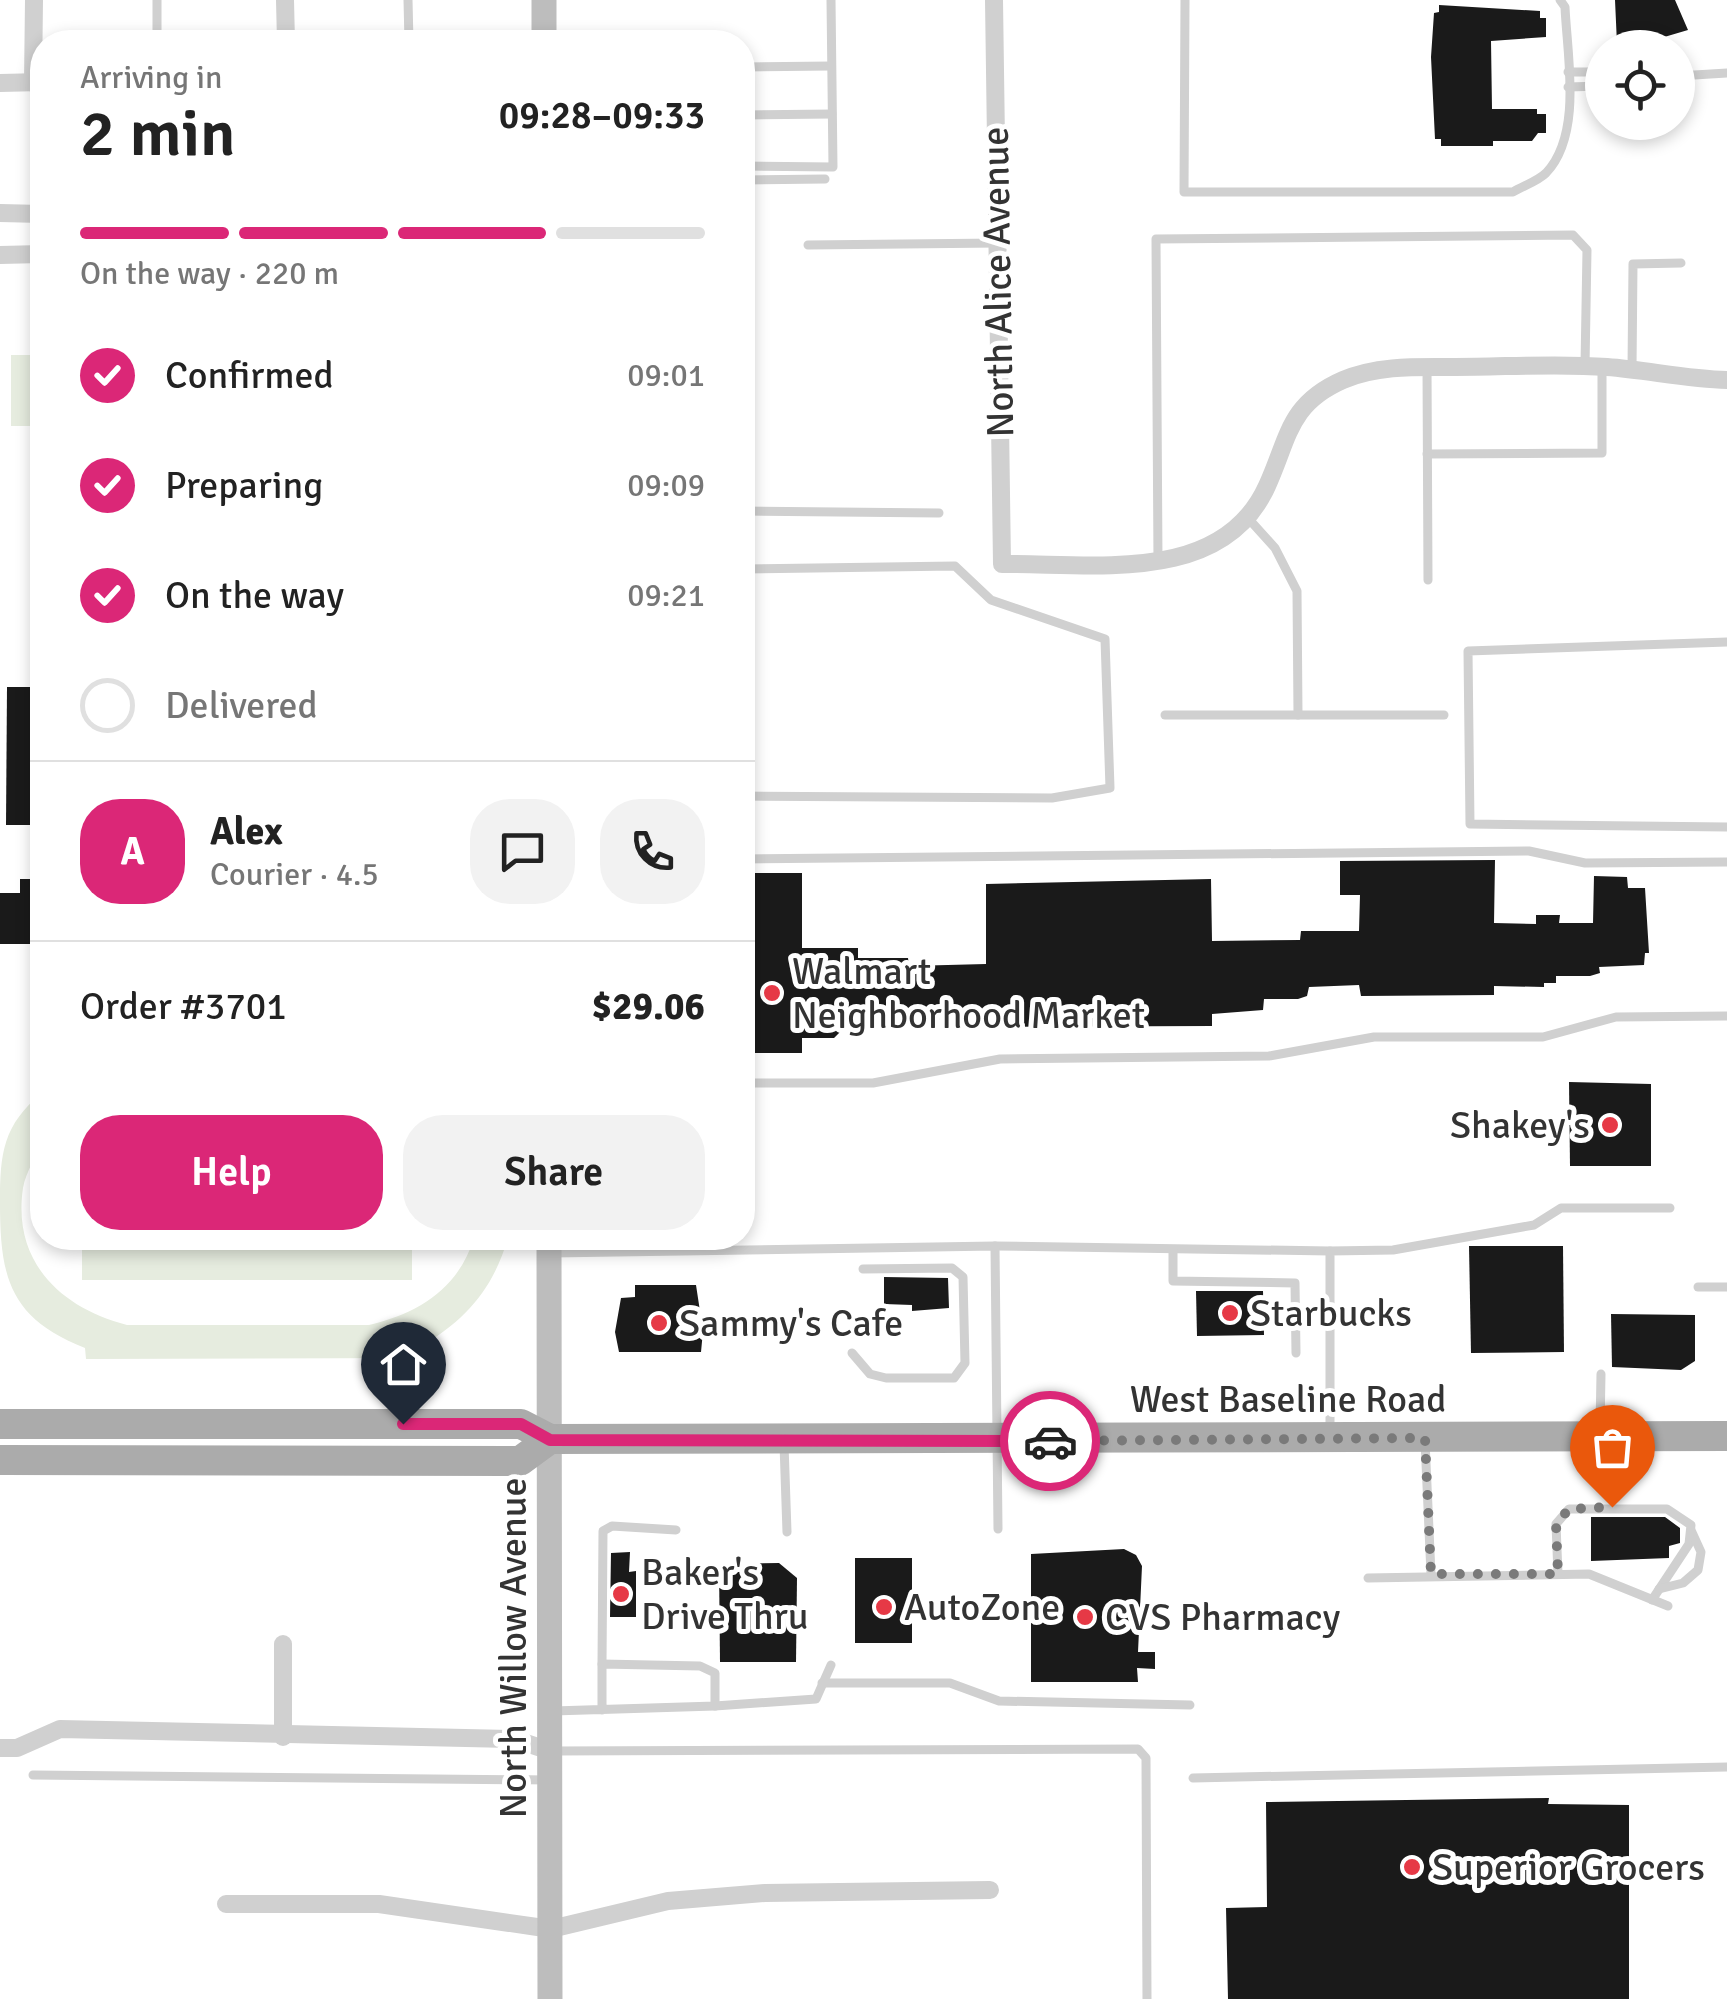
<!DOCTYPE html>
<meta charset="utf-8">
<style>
:root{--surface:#fff;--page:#f2f2f2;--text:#222;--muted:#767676;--line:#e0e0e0;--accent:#db2777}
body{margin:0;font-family:Signika,sans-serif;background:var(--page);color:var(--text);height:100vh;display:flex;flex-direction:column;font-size:38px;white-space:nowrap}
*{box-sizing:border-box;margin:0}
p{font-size:32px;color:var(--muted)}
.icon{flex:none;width:55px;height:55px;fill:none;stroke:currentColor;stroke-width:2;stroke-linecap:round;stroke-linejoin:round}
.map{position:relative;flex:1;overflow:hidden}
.details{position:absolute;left:30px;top:30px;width:725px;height:1220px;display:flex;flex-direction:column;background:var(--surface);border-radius:40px;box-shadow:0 5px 15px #0003}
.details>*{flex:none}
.tools{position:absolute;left:1585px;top:30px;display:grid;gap:20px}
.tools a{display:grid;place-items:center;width:110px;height:110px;border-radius:50%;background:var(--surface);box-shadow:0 5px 15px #0003;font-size:50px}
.pin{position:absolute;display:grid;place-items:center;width:85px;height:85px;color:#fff;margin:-102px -42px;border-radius:50% 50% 50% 0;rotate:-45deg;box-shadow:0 0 10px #0007}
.pin .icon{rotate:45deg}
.courier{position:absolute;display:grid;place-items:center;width:100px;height:100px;margin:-50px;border:8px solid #db2777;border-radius:50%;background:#fff;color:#222;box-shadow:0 2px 12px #0007}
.overview em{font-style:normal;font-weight:600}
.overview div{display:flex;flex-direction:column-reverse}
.overview{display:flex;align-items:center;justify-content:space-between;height:170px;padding:0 50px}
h1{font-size:65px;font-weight:600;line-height:75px}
.bar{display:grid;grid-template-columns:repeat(4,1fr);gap:15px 10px;align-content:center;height:120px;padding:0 50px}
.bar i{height:12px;border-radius:8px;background:var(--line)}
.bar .on{background:var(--accent)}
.bar p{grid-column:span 4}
.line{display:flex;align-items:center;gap:25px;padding:0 50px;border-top:2px solid var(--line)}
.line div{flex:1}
.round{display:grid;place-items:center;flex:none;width:105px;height:105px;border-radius:40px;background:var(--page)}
ol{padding:0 50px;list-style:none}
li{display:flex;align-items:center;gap:30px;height:110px}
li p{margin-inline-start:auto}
li .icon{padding:10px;border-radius:50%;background:var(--accent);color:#fff;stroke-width:4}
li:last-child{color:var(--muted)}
li i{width:55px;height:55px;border:5px solid var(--line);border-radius:50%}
.cta{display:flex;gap:20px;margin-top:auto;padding:20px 50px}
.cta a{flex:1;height:115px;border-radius:40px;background:var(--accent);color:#fff;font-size:40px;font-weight:600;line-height:115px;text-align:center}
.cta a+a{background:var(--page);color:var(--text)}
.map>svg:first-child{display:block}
.green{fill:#e6ecdf}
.building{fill:#1a1a1a}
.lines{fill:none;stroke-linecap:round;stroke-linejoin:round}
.lane{stroke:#d0d0d0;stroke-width:9}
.street{stroke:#d0d0d0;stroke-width:18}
.secondary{stroke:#bdbdbd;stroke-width:25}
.primary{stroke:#ababab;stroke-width:30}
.done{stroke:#7a7a7a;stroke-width:10;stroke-dasharray:0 18}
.route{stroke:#db2777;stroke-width:12}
.poi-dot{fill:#e63946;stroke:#fff;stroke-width:4}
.labels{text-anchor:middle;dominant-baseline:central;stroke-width:10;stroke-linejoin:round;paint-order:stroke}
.street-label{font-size:38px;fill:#333;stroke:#fff}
.poi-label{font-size:38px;fill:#333;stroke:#fff;text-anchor:start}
</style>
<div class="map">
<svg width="1727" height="1999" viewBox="0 0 1727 1999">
<rect width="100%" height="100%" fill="#fff"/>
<g class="green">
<rect x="11" y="355" width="31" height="71"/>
<path d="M 42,1093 C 43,1106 46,1126 42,1139 C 38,1156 26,1170 23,1188 C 12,1262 61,1308 127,1325 L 369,1325 C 419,1313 458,1289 474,1238 L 508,1238 C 493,1289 466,1320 420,1347 L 420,1358 L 86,1359 L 85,1348 C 9,1318 0,1277 0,1202 C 0,1153 3,1125 42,1093 Z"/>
<rect x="82" y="1238" width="330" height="42"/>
</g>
<g class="building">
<polygon points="1615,0 1675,0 1688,30 1627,48 1625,42 1617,44"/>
<polygon points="1439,5 1540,11 1540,18 1546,18 1546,37 1491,41 1492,109 1537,109 1537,114 1546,114 1546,133 1538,133 1532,141 1493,141 1493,146 1441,146 1441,139 1435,139 1431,57 1434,13 1439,12"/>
<polygon points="7,687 42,687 42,825 6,825"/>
<polygon points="1495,860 1494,923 1536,924 1536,915 1560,915 1559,923 1593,923 1594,876 1627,877 1628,888 1645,888 1649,953 1645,953 1644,965 1599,967 1600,973 1590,976 1556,976 1556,983 1544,983 1544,987 1494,986 1494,995 1361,996 1359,985 1309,987 1307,996 1298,999 1264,999 1263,1010 1212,1014 1212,1026 987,1027 987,1020 880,1020 880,1026 843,1029 834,1038 802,1038 802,1053 742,1053 742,873 802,873 802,948 858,948 858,958 908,958 909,966 986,964 986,884 1211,879 1212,941 1300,940 1301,931 1359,931 1360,895 1340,895 1340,861"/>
<polygon points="20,879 42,879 42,944 0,944 0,893 20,893"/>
<polygon points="1569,1082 1651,1084 1651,1166 1570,1166"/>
<polygon points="1469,1246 1563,1246 1564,1352 1471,1353"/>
<polygon points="884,1277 948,1278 949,1308 912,1311 912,1305 884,1304"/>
<polygon points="635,1285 696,1285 703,1331 701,1352 619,1352 615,1332 621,1298 635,1297"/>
<polygon points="1196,1291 1263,1291 1264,1335 1197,1336"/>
<polygon points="1611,1314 1695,1315 1695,1361 1681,1370 1612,1367"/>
<polygon points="1591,1517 1665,1517 1680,1528 1680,1543 1669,1546 1669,1558 1591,1561"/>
<polygon points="1124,1549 1136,1555 1142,1566 1138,1652 1155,1652 1155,1669 1137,1668 1138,1682 1031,1682 1031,1554"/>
<polygon points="630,1552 629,1572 636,1571 636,1617 610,1617 611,1553"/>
<rect x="855" y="1558" width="57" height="85"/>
<polygon points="779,1563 797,1578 796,1662 720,1662 719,1564"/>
<polygon points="1549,1798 1548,1804 1629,1805 1629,1999 1228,1999 1226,1908 1267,1907 1266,1802"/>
</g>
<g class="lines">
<g class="lane">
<polyline points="157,0 157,42"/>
<polyline points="408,0 409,42"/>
<path d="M 1185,0 L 1184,192 L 1513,192 C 1523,186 1538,181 1546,173 C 1583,134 1567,55 1565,7 L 1560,0"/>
<polyline points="742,67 831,66"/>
<polyline points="1568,72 1602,72"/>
<polyline points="1678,76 1727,73"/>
<polyline points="1568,87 1602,86"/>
<polyline points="742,115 832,114"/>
<polyline points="742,166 833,167 831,0"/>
<polyline points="742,180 825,179"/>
<polyline points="808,245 998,243"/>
<polyline points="1427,367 1428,580"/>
<polyline points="1632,369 1633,264 1681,263"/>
<polyline points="1427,454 1602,453 1602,367"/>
<polyline points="742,511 939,513"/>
<polyline points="1247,517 1275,548 1297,591 1298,715"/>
<polyline points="1158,562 1156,239 1573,235 1587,250 1585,366"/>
<polyline points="742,569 955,566 991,600 1105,639 1110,788 1052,798 742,796"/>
<polyline points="1727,642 1468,651 1470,824 1727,827"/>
<polyline points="1165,715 1444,715"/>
<polyline points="742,859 1529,851 1585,863 1727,862"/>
<polyline points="742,1083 873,1083 1000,1059 1269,1056 1374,1037 1543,1037 1616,1017 1727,1016"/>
<polyline points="995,1246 1330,1251"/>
<polyline points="1173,1250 1173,1281 1295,1283 1296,1353"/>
<polyline points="552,1253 995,1246 998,1529"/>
<polyline points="1698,1287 1727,1287"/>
<polyline points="852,1353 870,1374 886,1378 954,1378 965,1363 963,1277 952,1268 863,1269"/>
<polyline points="1600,1429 1601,1374"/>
<polyline points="1330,1430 1330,1251 1393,1250 1534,1225 1561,1208 1670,1208"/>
<polyline points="1425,1441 1431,1574"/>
<polyline points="784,1444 787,1532"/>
<polyline points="1558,1574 1556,1524 1569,1509 1667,1509 1691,1525 1689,1544 1652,1600"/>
<polyline points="1368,1578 1589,1574 1668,1606"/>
<polyline points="1659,1589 1683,1583 1698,1570 1701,1552 1691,1530"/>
<polyline points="602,1664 603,1531 612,1526 676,1530"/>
<polyline points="822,1683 950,1683 999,1701 1190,1705"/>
<polyline points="715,1706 816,1699 831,1665"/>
<polyline points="553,1711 715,1706 715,1673 700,1666 602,1664 602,1710"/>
<polyline points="553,1751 1138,1749 1146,1758 1147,1999"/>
<polyline points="33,1775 548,1780"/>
<polyline points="1193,1778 1727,1767"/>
</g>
<g class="street">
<polyline points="285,0 286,42"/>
<path d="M 994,0 L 1002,564 C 1091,563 1222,586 1267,486 C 1289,438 1288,404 1343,380 C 1378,365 1418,367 1455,367 C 1505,367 1557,363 1607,367 C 1647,370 1687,379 1727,380"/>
<polyline points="0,83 42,82"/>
<polyline points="33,83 34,0"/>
<polyline points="0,213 42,214"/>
<polyline points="0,255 42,254"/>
<polyline points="283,1644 283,1737"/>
<polyline points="0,1748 17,1748 60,1729 514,1739 550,1751"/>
<polyline points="226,1904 379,1904 551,1929 668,1901 765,1893 990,1890"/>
</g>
<g class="secondary">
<polyline points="544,0 544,42"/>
<polyline points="549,1238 550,1999"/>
</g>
<g class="primary">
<polyline points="0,1424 521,1424 550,1439 1727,1436"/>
<polyline points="0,1460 520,1461 550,1439"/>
</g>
</g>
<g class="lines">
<polyline class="done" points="1050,1441 1425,1438 1431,1574 1558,1574 1556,1524 1569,1509 1612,1507"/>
<polyline class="route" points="403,1424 521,1424 550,1440 1050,1441"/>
</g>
<g class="poi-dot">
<circle cx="772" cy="993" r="10"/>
<circle cx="1610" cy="1125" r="10"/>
<circle cx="1230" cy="1313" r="10"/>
<circle cx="659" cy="1323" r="10"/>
<circle cx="621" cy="1594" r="10"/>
<circle cx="884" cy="1607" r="10"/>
<circle cx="1085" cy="1617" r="10"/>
<circle cx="1412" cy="1867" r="10"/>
</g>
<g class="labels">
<g class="street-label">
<text transform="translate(998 282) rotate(-91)">North Alice Avenue</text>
<text x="1288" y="1399">West Baseline Road</text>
<text transform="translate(513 1648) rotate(-90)">North Willow Avenue</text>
</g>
<g class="poi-label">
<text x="792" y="971">Walmart<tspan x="792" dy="44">Neighborhood Market</tspan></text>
<text x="1590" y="1125" text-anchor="end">Shakey's</text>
<text x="1250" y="1313">Starbucks</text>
<text x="679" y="1323">Sammy's Cafe</text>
<text x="641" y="1572">Baker's<tspan x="641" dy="44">Drive Thru</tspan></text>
<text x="904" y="1607">AutoZone</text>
<text x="1105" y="1617">CVS Pharmacy</text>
<text x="1432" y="1867">Superior Grocers</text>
</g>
</g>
</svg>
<div class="tools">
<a><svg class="icon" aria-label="locate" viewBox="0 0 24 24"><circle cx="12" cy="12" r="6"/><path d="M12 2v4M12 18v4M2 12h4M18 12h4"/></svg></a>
</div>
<div class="pin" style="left:1612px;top:1507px;background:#ea580c"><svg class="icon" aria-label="bag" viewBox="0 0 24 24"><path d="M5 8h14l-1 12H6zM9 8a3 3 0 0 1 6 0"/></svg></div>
<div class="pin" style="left:403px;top:1424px;background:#1f2937"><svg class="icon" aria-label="home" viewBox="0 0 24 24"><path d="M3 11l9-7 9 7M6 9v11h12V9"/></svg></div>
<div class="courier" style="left:1050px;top:1441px"><svg class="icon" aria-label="car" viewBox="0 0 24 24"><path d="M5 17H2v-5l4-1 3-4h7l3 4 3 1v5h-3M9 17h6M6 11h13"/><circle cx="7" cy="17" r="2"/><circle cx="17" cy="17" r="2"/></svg></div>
<section class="details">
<div class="overview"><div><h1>2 min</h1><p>Arriving in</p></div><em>09:28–09:33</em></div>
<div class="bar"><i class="on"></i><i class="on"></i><i class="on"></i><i></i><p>On the way · 220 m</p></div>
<ol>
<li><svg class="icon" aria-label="check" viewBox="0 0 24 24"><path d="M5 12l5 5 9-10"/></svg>Confirmed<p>09:01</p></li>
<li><svg class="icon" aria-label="check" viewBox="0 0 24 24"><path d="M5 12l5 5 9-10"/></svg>Preparing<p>09:09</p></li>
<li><svg class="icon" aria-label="check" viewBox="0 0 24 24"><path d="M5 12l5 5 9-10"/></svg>On the way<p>09:21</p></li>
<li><i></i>Delivered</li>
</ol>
<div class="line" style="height:180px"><b class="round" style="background:var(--accent);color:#fff">A</b><div><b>Alex</b><p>Courier · 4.5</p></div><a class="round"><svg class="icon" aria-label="chat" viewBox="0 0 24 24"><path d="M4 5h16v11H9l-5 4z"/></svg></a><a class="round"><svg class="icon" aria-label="phone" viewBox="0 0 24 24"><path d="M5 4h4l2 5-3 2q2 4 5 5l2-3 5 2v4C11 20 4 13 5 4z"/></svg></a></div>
<div class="line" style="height:130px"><div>Order #3701</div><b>$29.06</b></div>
<div class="cta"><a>Help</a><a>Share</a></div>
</section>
</div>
